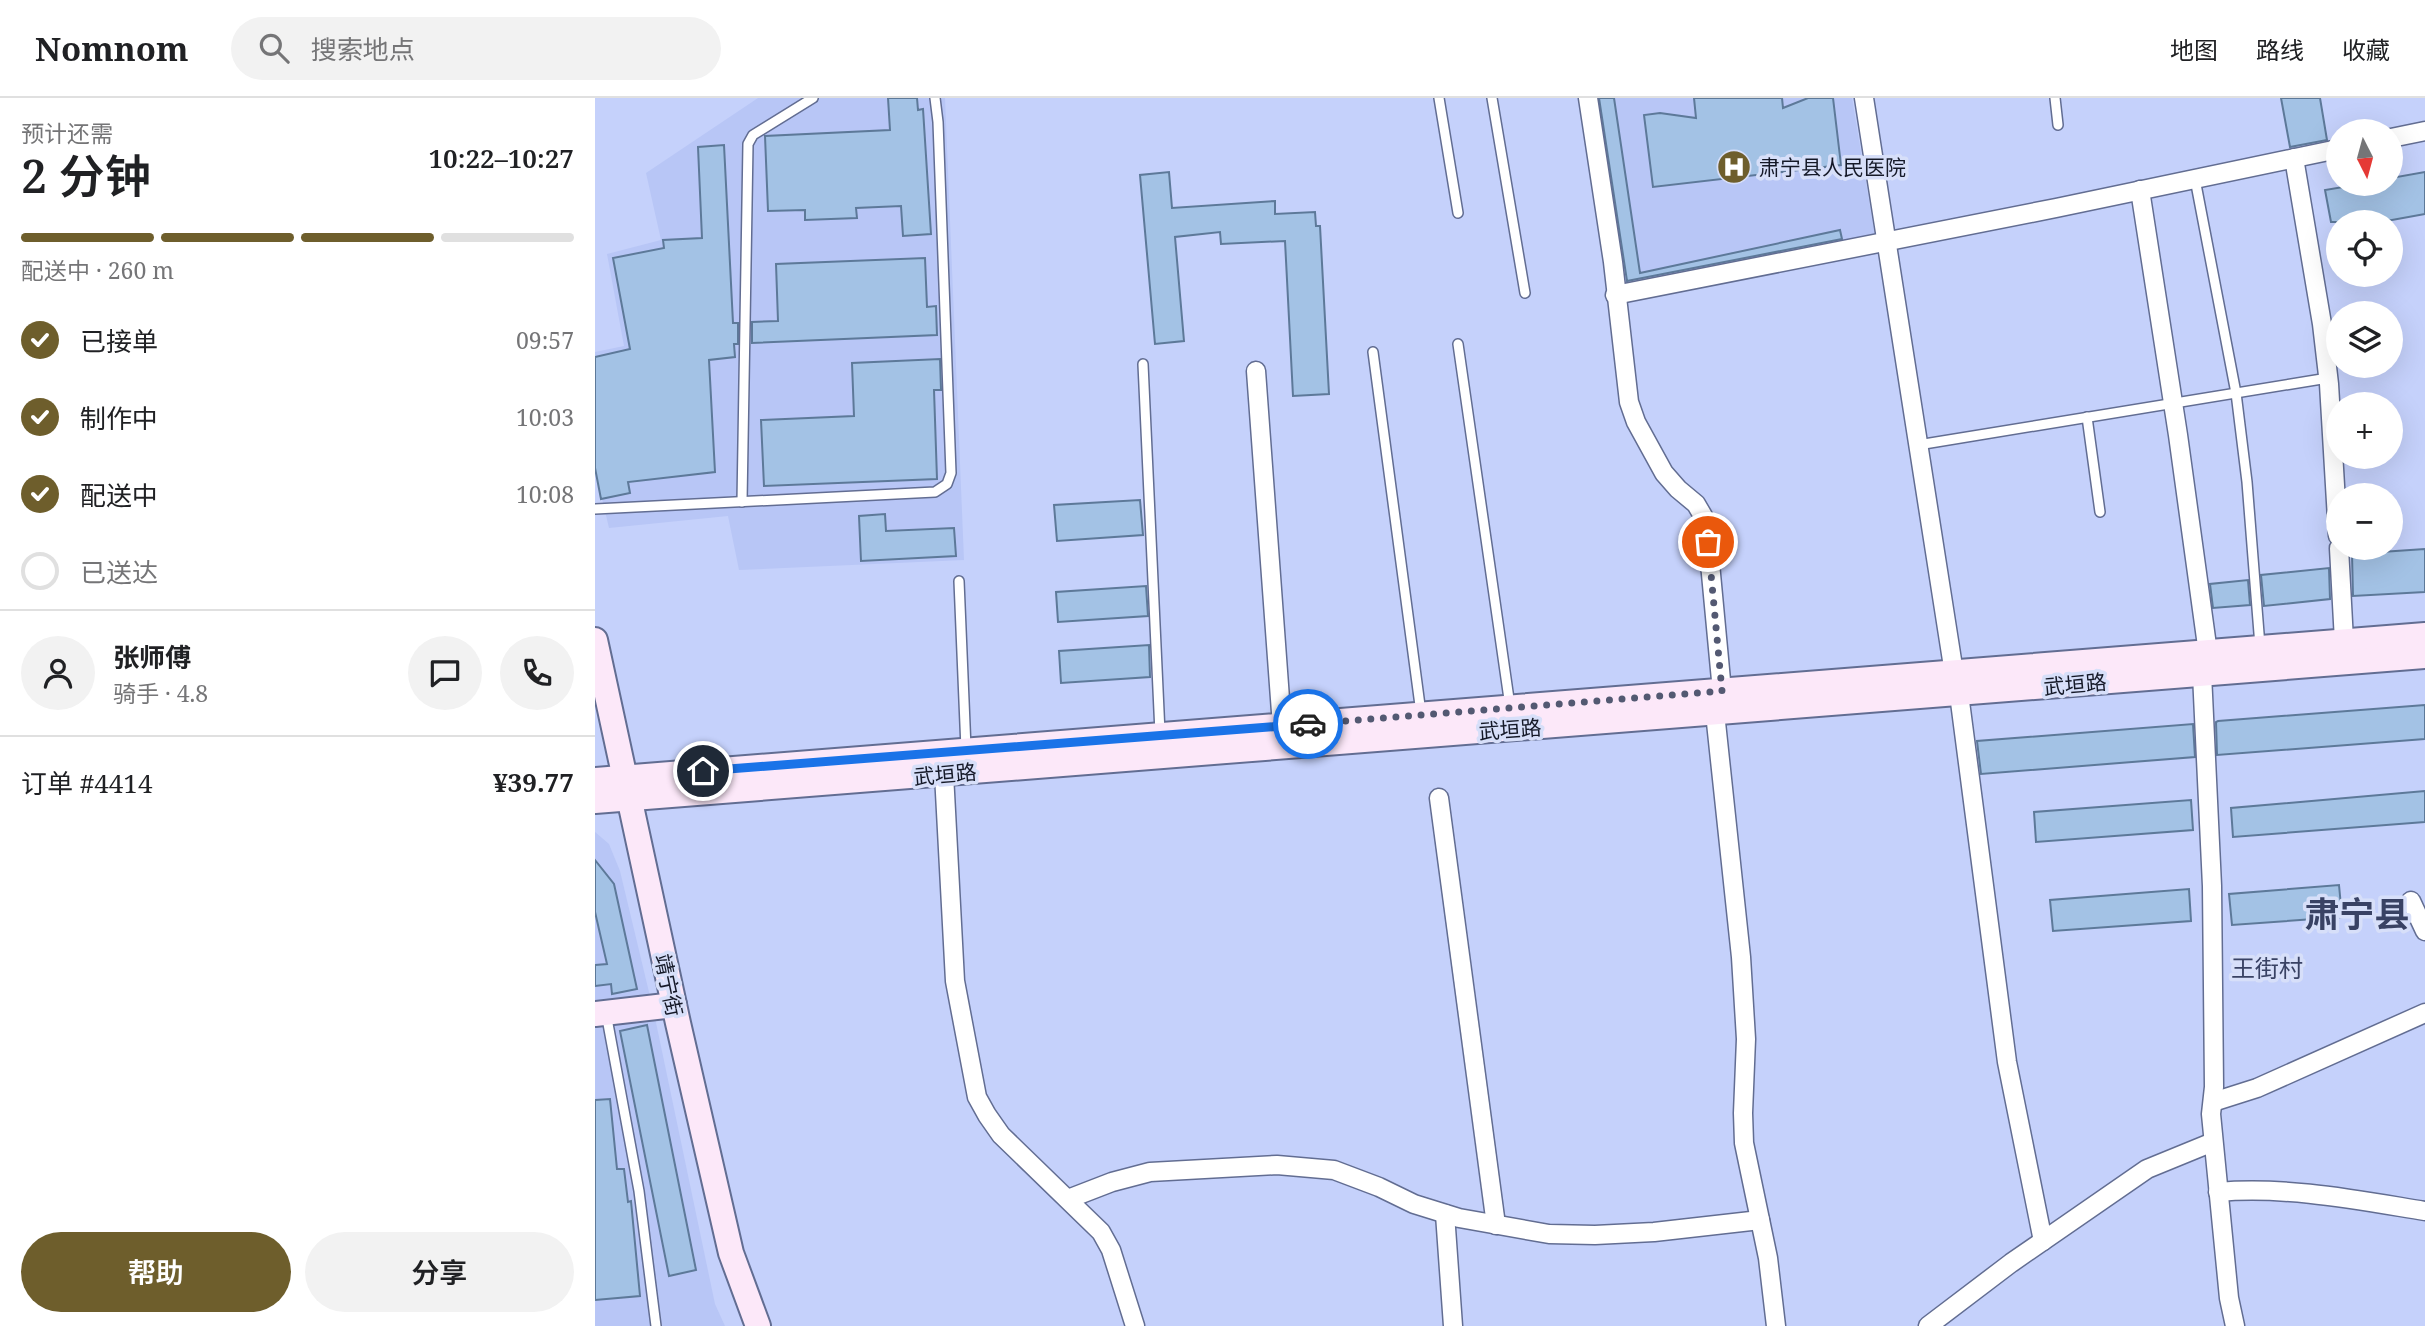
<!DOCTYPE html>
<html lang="zh">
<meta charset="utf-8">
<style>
:root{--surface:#fff;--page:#f2f2f2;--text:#202124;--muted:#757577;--line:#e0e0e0;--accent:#6e5e2c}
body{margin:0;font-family:"Noto Serif","Noto Sans SC",serif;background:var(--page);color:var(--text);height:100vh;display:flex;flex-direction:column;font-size:26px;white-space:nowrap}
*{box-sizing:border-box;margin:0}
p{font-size:23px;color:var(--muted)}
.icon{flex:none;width:38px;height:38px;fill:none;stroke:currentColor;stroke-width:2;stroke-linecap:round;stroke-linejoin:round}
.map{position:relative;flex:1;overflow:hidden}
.side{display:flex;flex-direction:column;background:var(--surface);width:595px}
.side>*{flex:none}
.needle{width:46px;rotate:174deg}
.fabs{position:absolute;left:1731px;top:21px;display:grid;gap:14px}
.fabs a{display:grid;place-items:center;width:77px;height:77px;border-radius:50%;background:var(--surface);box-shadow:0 7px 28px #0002;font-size:35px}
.pin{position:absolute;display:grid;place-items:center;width:60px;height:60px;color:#fff;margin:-30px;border:4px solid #fff;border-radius:50%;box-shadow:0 2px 7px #0007}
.courier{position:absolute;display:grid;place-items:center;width:70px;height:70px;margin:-35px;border:5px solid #1a73e8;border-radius:50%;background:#fff;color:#222;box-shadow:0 2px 9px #0007}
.overview em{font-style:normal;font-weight:600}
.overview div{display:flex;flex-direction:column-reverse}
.overview{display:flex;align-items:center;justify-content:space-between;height:119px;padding:0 21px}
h1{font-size:46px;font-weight:600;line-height:52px}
.bar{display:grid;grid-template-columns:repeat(4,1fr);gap:10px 7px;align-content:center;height:84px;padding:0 21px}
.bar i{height:9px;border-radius:5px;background:var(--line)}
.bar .on{background:var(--accent)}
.bar p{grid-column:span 4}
.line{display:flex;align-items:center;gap:18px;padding:0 21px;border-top:2px solid var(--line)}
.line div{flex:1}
.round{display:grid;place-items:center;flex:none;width:74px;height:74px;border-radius:37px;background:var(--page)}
ol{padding:0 21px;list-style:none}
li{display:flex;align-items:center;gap:21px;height:77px}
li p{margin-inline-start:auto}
li .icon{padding:7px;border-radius:50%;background:var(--accent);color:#fff;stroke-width:4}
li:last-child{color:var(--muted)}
li i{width:38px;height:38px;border:4px solid var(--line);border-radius:50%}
.primary-button{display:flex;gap:14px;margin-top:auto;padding:14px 21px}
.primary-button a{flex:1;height:80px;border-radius:42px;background:var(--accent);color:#fff;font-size:28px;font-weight:600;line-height:80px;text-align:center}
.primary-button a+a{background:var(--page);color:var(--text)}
header{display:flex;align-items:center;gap:42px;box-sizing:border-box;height:98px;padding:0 35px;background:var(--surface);border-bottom:2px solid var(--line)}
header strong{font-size:33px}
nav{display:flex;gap:38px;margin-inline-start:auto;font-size:24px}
.search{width:490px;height:63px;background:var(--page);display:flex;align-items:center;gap:18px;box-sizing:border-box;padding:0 24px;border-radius:38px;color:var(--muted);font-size:26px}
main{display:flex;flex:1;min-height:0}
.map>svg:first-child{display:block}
.built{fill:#b8c6f6}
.building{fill:#a3c2e5;stroke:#5d7999;stroke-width:2}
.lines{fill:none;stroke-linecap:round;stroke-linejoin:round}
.lane-casing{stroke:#626d92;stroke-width:12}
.street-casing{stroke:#626d92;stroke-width:21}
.secondary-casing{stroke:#626d92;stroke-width:28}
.lane{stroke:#fff;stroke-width:9}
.street{stroke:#fff;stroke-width:18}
.secondary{stroke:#fce8f9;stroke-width:24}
.done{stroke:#535972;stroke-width:7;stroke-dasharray:0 12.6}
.route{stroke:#1a73e8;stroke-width:9}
.labels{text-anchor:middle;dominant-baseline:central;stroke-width:7;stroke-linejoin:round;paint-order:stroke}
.poi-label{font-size:21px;fill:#151928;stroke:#d7dff9;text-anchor:start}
.street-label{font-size:21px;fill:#151928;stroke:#d7dff9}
.quarter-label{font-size:24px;fill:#394264;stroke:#d7dff9}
.town-label{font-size:35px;font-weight:bold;fill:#394264;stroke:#d7dff9}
</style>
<header>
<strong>Nomnom</strong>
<div class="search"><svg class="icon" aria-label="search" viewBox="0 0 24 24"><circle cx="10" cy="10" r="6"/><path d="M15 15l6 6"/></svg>搜索地点</div>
<nav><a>地图</a><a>路线</a><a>收藏</a></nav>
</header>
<main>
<section class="side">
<div class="overview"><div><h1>2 分钟</h1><p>预计还需</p></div><em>10:22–10:27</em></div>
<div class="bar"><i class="on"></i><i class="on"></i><i class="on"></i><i></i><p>配送中 · 260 m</p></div>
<ol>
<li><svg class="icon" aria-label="check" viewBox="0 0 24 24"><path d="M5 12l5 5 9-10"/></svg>已接单<p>09:57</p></li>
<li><svg class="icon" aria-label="check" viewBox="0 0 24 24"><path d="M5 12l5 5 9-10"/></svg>制作中<p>10:03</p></li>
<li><svg class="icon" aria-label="check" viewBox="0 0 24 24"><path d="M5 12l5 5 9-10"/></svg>配送中<p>10:08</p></li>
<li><i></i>已送达</li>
</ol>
<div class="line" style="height:126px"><a class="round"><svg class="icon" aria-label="person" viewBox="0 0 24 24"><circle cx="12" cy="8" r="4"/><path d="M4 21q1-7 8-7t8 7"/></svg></a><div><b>张师傅</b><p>骑手 · 4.8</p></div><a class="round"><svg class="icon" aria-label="chat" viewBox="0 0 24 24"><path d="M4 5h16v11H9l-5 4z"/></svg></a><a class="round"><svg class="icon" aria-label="phone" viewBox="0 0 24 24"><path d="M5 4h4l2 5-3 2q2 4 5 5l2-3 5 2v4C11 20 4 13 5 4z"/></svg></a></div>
<div class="line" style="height:91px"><div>订单 #4414</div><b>¥39.77</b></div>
<div class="primary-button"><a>帮助</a><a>分享</a></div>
</section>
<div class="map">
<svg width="1830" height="1228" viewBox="0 0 1830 1228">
<rect width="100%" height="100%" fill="#c5d1fb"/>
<g class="built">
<polygon points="163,0 350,0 369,462 144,472 133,418 14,430 0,371 0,254 29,248 12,156 66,142 51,75"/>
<polygon points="1000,0 1257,0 1280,138 1028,191"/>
<polygon points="0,734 14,746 25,773 59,915 120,1206 130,1228 0,1228"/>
</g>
<g class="building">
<polygon points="293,0 322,0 323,12 328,11 336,136 308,138 306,108 261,110 262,120 210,122 210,112 173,113 170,38 295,32"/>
<polygon points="1004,0 1019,0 1045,175 1245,132 1247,141 1032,183"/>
<polygon points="1099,0 1187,0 1188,10 1213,0 1238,0 1246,67 1058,89 1049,17 1065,15 1101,20"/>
<polygon points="1686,0 1725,0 1732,42 1695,49"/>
<polygon points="129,47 138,225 143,225 143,246 139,246 140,259 114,262 120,374 33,384 35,395 6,401 0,370 0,259 35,251 18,160 69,150 68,142 107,140 103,49"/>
<polygon points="574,74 577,110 680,103 680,116 720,114 721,128 725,128 734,296 698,298 690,143 626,146 625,134 580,139 589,243 560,246 545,77"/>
<polygon points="1830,74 1830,116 1786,124 1736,124 1730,92 1766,86 1796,86 1796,80"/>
<polygon points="330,160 332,209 341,208 342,237 157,245 157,224 183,223 181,166"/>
<polygon points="345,261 346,292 339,292 342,381 169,388 166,322 259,318 257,265"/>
<polygon points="545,402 548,437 462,443 459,407"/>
<polygon points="290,416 291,433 359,430 361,458 266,463 264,418"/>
<polygon points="1830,451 1830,494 1758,498 1757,456"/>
<polygon points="1734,470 1735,501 1669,508 1666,477"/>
<polygon points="1653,482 1655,507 1618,510 1615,486"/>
<polygon points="551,488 553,518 463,524 461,494"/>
<polygon points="554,547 555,579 466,585 464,553"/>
<polygon points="1830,607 1830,641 1622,657 1621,624 1623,623"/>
<polygon points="1598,626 1600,659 1386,676 1382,643"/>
<polygon points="1830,693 1830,724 1638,739 1636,710"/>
<polygon points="1596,702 1598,732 1441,744 1439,714"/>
<polygon points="0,762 19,786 42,891 17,896 16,886 0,888 0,867 12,866 0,814"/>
<polygon points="1744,787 1747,819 1637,827 1634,796"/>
<polygon points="1594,791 1596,823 1458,833 1455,802"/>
<polygon points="52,927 101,1172 74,1178 25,933"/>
<polygon points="15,1001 22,1071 29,1071 33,1104 36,1103 45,1198 0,1202 0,1002"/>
</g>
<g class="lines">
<g class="lane-casing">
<g id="lane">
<polyline points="844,0 863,115"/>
<polyline points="897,0 930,195"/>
<polyline points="1460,0 1463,27"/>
<polyline points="1600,81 1641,295 1652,384 1665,548"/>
<polyline points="863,246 915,608"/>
<polyline points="778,254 826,615"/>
<polyline points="548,266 565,635"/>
<polyline points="1492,319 1505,414"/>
<polyline points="1323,347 1733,280"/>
<polyline points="147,404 153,46 158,37 218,0"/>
<polyline points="0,411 340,394 352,386 356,375 343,24 340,0"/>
<polyline points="364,483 371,651"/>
<polyline points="11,915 44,1093 61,1228"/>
</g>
</g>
<g class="street-casing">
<g id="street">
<polyline points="993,0 1018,164 1034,304 1041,324 1069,375 1083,391 1101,406 1108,418 1113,444 1127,593"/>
<polyline points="1269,0 1359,575"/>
<polyline points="1796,40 1830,33"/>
<polyline points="1699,60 1727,226 1734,286 1743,438"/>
<polyline points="1545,92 1583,337 1613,555"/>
<polyline points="1020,197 1461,110 1743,51"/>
<polyline points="661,273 687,628"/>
<polyline points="1744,450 1749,543"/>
<polyline points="1607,576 1617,788 1619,989 1616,1016 1634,1200 1640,1228"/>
<polyline points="1364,596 1412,964 1448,1143"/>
<polyline points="1120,615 1146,859 1151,941 1148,1015 1149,1045 1173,1160 1181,1228"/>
<polyline points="349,676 360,883 382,999 392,1017 406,1037 506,1134 516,1152 540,1228"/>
<polyline points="844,700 901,1127"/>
<polyline points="1816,803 1830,833"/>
<polyline points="1618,1004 1662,990 1830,915"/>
<path d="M 1623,1094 C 1692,1088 1762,1102 1830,1113"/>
<polyline points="473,1101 517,1084 555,1074 682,1067 739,1072 784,1089 819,1106 864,1120 954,1136 1000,1137 1059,1134 1165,1122"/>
<polyline points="850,1116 858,1228"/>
<polyline points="1333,1228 1416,1165 1552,1071 1618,1044"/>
</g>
</g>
<g class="secondary-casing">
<g id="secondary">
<polyline points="0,542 83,925 136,1155 163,1228"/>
<polyline points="0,682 1830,537"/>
<polyline points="0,703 1830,558"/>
<polyline points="0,916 79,907"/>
</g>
</g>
<use href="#lane" class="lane"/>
<use href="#street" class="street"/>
<use href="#secondary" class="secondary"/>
</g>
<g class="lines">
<polyline class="done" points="713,626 1127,593 1113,444"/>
<polyline class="route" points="108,673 713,626"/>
</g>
<defs>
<g id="hospital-disc" transform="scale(1.75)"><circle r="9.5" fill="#6e5e2c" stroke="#d7dff9"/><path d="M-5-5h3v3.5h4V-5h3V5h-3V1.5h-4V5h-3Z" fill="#fff"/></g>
</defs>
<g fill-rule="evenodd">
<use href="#hospital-disc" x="1139" y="69"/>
</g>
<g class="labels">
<g class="poi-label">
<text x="1164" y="69">肃宁县人民医院</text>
</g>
<g class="street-label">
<text transform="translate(1480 586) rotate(-5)">武垣路</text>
<text transform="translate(915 631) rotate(-4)">武垣路</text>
<text transform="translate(350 676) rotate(-5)">武垣路</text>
<text transform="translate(74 887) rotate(78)">靖宁街</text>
</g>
<g class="quarter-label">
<text x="1672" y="869">王街村</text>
</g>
<g class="town-label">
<text x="1762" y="815">肃宁县</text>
</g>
</g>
</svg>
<div class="fabs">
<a><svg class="needle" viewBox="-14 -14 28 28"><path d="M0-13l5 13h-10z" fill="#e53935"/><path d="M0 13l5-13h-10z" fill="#757577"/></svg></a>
<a><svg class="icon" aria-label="locate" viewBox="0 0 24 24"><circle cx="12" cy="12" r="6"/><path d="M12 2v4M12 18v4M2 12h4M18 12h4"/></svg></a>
<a><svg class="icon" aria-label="layers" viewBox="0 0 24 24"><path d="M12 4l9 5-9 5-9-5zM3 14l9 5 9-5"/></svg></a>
<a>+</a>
<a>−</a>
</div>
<div class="pin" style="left:1113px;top:444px;background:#ea580c"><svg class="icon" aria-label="bag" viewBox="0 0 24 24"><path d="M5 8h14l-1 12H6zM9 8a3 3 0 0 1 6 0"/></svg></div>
<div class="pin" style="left:108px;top:673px;background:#1f2937"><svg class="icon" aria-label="home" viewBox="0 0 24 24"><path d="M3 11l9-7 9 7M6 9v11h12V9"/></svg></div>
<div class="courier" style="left:713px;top:626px"><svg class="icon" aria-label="car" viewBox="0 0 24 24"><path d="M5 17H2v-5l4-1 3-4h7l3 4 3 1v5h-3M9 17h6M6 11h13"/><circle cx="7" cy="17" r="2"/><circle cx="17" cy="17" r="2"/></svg></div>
</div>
</main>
